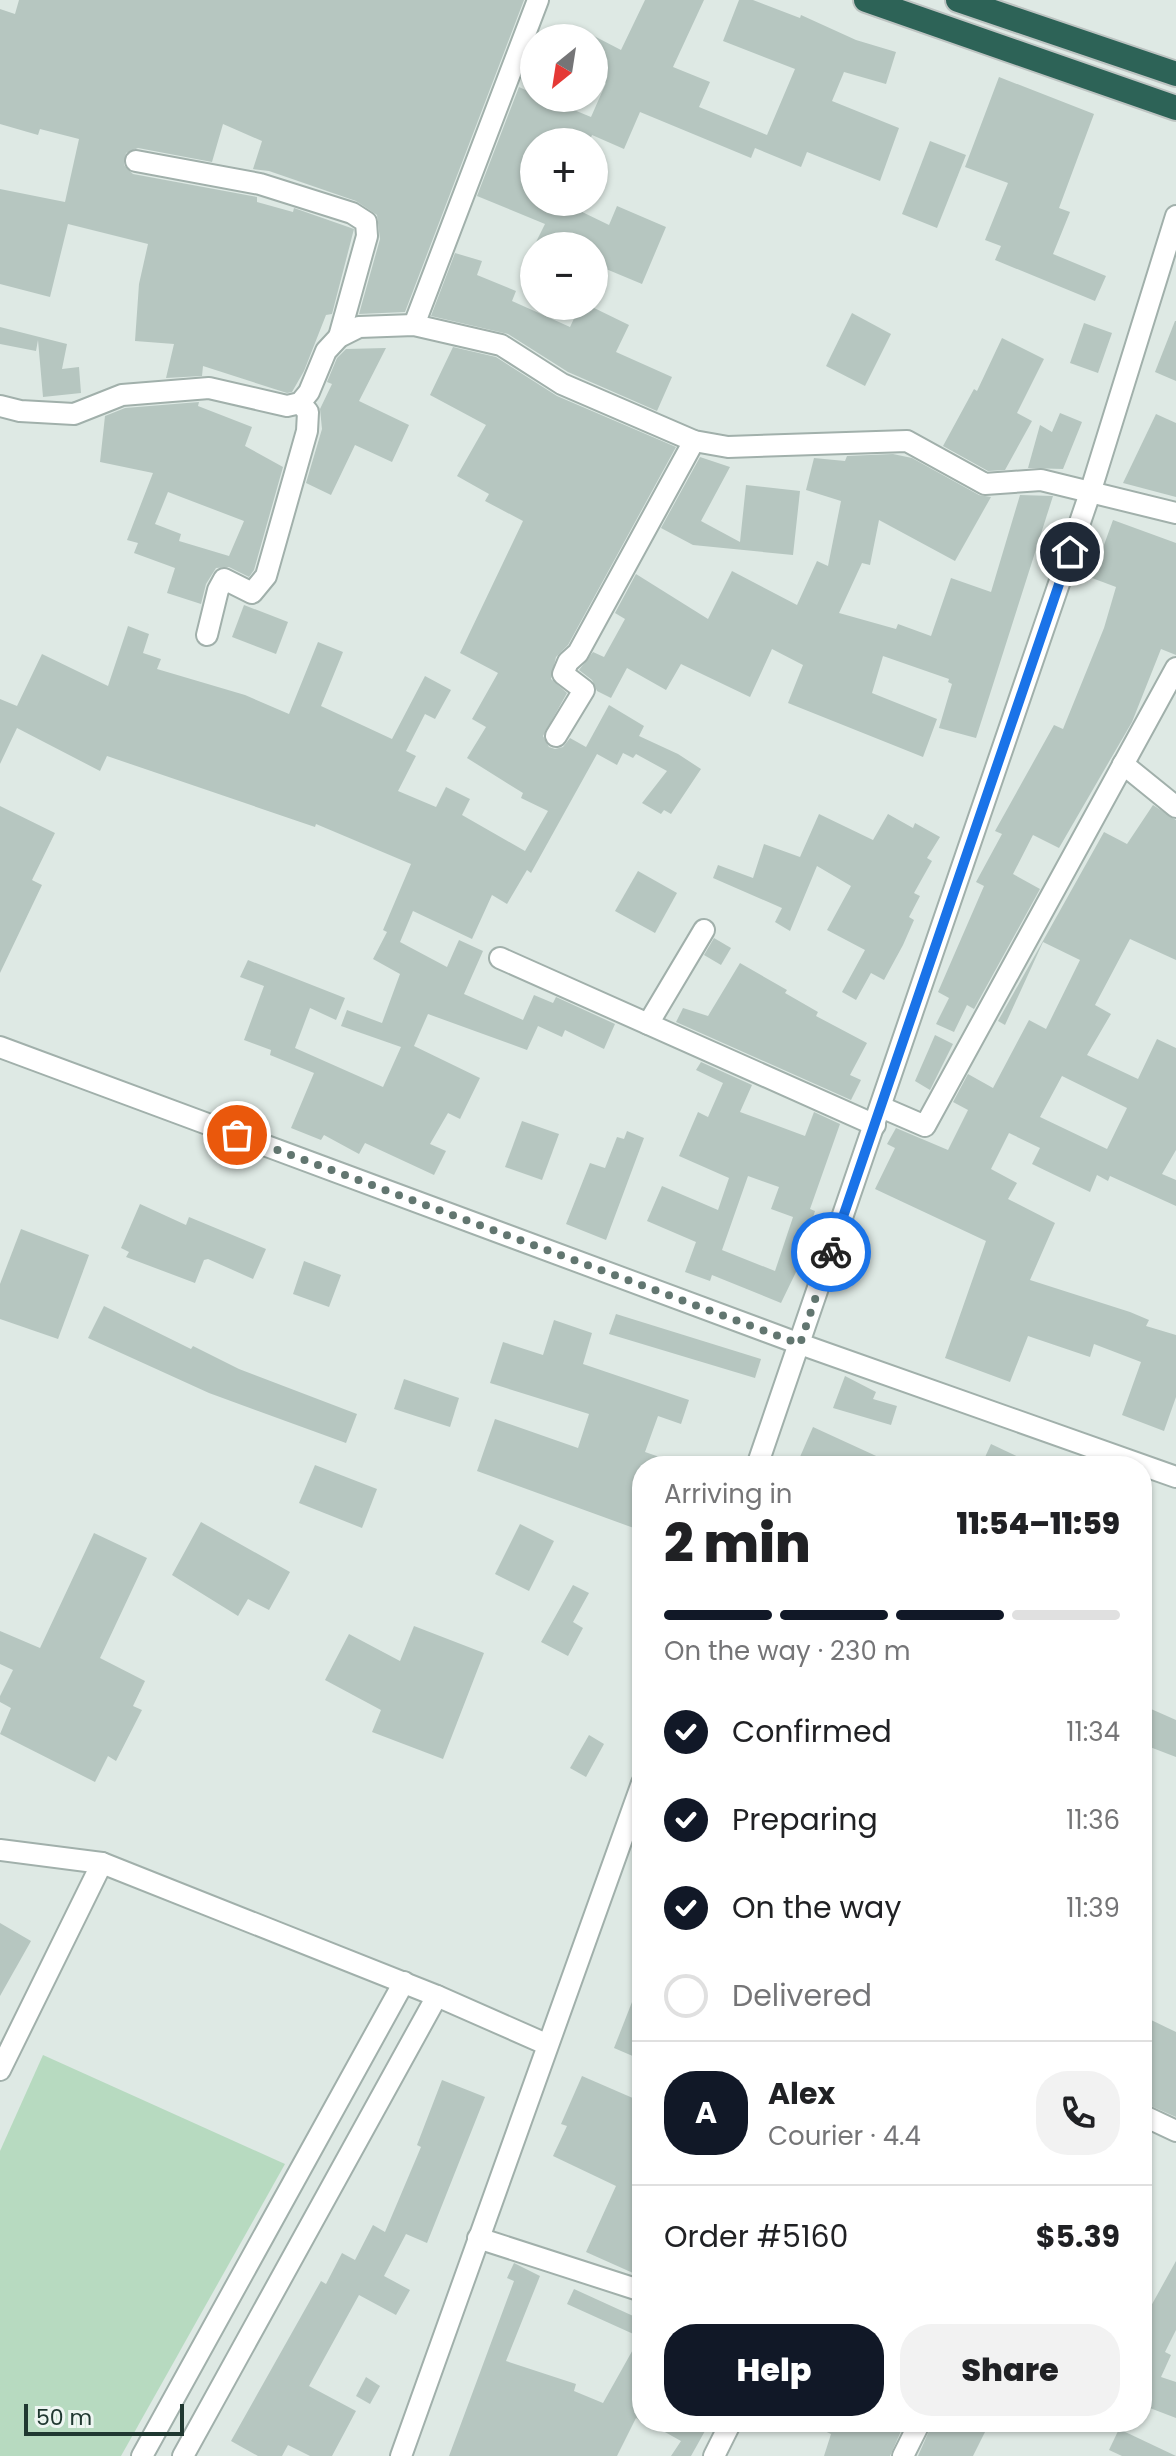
<!DOCTYPE html>
<meta charset="utf-8">
<style>
:root{--surface:#fff;--page:#f2f2f2;--text:#202124;--muted:#757577;--line:#e0e0e0;--accent:#111827}
body{margin:0;font-family:Poppins,sans-serif;background:var(--page);color:var(--text);height:100vh;display:flex;flex-direction:column;font-size:30px;white-space:nowrap}
*{box-sizing:border-box;margin:0}
p{font-size:26px;color:var(--muted)}
.icon{flex:none;width:44px;height:44px;fill:none;stroke:currentColor;stroke-width:2;stroke-linecap:round;stroke-linejoin:round}
.map{position:relative;flex:1;overflow:hidden}
.side{position:absolute;left:632px;top:1456px;width:520px;height:976px;display:flex;flex-direction:column;background:var(--surface);border-radius:32px;box-shadow:0 2px 6px #0004}
.side>*{flex:none}
.needle{width:52px;rotate:210deg}
.fabs{position:absolute;left:520px;top:24px;display:grid;gap:16px}
.fabs a{display:grid;place-items:center;width:88px;height:88px;border-radius:50%;background:var(--surface);box-shadow:0 2px 6px #0004;font-size:40px}
.scale{position:absolute;left:24px;bottom:20px;width:160px;box-sizing:border-box;padding-left:8px;border:4px solid #203831;border-top:0;font-size:22px;line-height:28px;white-space:nowrap;color:#203831;-webkit-text-stroke:6px #eef6f2;paint-order:stroke}
.pin{position:absolute;display:grid;place-items:center;width:68px;height:68px;color:#fff;margin:-34px;border:4px solid #fff;border-radius:50%;box-shadow:0 2px 8px #0007}
.courier{position:absolute;display:grid;place-items:center;width:80px;height:80px;margin:-40px;border:6px solid #1a73e8;border-radius:50%;background:#fff;color:#222;box-shadow:0 2px 10px #0007}
.overview em{font-style:normal;font-weight:800}
.overview div{display:flex;flex-direction:column-reverse}
.overview{display:flex;align-items:center;justify-content:space-between;height:136px;padding:0 32px}
h1{font-size:52px;font-weight:800;line-height:60px}
.bar{display:grid;grid-template-columns:repeat(4,1fr);gap:12px 8px;align-content:center;height:96px;padding:0 32px}
.bar i{height:10px;border-radius:6px;background:var(--line)}
.bar .selected{background:var(--accent)}
.bar p{grid-column:span 4}
.line{display:flex;align-items:center;gap:20px;padding:0 32px;border-top:2px solid var(--line)}
.line div{flex:1}
.round{display:grid;place-items:center;flex:none;width:84px;height:84px;border-radius:32px;background:var(--page)}
ol{padding:0 32px;list-style:none}
li{display:flex;align-items:center;gap:24px;height:88px}
li p{margin-inline-start:auto}
li .icon{padding:8px;border-radius:50%;background:var(--accent);color:#fff;stroke-width:4}
li:last-child{color:var(--muted)}
li i{width:44px;height:44px;border:4px solid var(--line);border-radius:50%}
.button{display:flex;gap:16px;margin-top:auto;padding:16px 32px}
.button a{flex:1;height:92px;border-radius:32px;background:var(--accent);color:#fff;font-size:32px;font-weight:800;line-height:92px;text-align:center}
.button a+a{background:var(--page);color:var(--text)}
.map>svg:first-child{display:block}
.green{fill:#b7dac0}
.building{fill:#b6c6c0;fill-rule:evenodd}
.lines{fill:none;stroke-linecap:round;stroke-linejoin:round}
.street-casing{stroke:#a1b0ab;stroke-width:24}
.highway-casing{stroke:#bcc3c1;stroke-width:28}
.street{stroke:#fff;stroke-width:20}
.highway{stroke:#2d6357;stroke-width:24}
.done{stroke:#627670;stroke-width:8;stroke-dasharray:0 14.4}
.route{stroke:#1a73e8;stroke-width:10}
</style>
<div class="map">
<svg width="1176" height="2456" viewBox="0 0 1176 2456">
<rect width="100%" height="100%" fill="#dee9e4"/>
<polygon class="green" points="43,2055 285,2164 121,2456 0,2456 0,2151"/>
<g class="building">
<polygon points="19,0 524,0 405,312 359,314 380,239 377,215 356,201 269,171 253,169 262,141 223,124 212,162 138,148 126,153 124,165 133,174 257,197 257,202 293,212 294,208 354,229 332,314 326,315 304,371 292,392 287,393 203,366 202,376 166,378 174,344 135,341 139,284 148,244 68,224 50,297 0,284 0,189 65,202 79,139 40,129 38,135 0,124 0,9 15,14"/>
<polygon points="645,0 704,0 673,67 710,82 699,107 767,135 795,69 723,41 739,0 753,0 800,18 801,15 856,40 896,52 886,84 844,72 832,101 899,128 880,181 807,152 801,167 755,148 751,158 640,112 624,149 592,135 589,142 534,142 534,202 579,202 576,209 609,225 617,206 666,227 642,284 594,264 594,246 534,246 545,224 477,196 519,87 534,94 534,98 545,98 591,117 606,83 594,77 594,36 621,50"/>
<polygon points="999,77 1094,114 1059,208 1070,212 1053,254 1106,276 1095,301 995,260 1001,246 985,240 1008,183 965,167"/>
<polygon points="930,141 966,155 937,228 902,214"/>
<polygon points="455,253 482,261 477,275 516,291 512,301 570,327 580,306 590,306 629,325 616,352 672,377 657,411 568,372 508,334 431,316"/>
<polygon points="852,313 891,334 865,386 826,366"/>
<polygon points="1175,321 1176,321 1176,381 1155,372"/>
<polygon points="1084,323 1112,333 1098,373 1070,363"/>
<polygon points="0,327 67,344 62,369 79,367 81,393 43,397 38,340 36,351 0,344"/>
<polygon points="1002,338 1044,359 1017,413 1032,421 1005,470 988,471 943,446 974,389 977,391"/>
<polygon points="453,347 496,357 557,396 676,447 568,645 556,657 551,679 567,693 543,736 549,747 555,749 563,747 570,738 586,747 609,705 644,726 639,736 678,754 701,769 671,814 664,810 661,814 642,803 667,771 636,754 633,758 623,753 617,765 597,754 531,873 527,870 507,904 492,895 472,939 413,911 400,942 447,967 459,940 483,951 464,994 523,1020 534,995 553,1003 556,997 615,1024 604,1049 565,1030 562,1037 538,1026 527,1050 428,1014 414,1046 480,1078 460,1119 448,1113 430,1144 446,1151 434,1175 365,1143 359,1154 324,1135 321,1140 291,1128 314,1073 270,1055 271,1050 244,1040 264,986 240,977 248,960 345,998 336,1020 310,1008 295,1048 383,1087 401,1047 341,1026 347,1010 382,1023 400,974 373,959 387,932 383,930 411,864 316,824 315,827 107,756 100,771 17,728 0,764 0,699 17,706 42,654 108,686 128,626 149,634 143,653 161,659 157,669 245,695 289,714 318,642 343,652 321,706 392,739 425,676 451,690 435,719 425,714 406,751 416,756 398,791 436,807 446,787 470,799 462,815 525,851 548,811 521,798 523,793 467,758 486,727 472,719 498,673 460,653 523,521 485,501 489,494 457,476 486,425 430,395"/>
<polygon points="386,348 359,401 409,425 392,462 355,445 331,495 306,483 322,429 320,409 332,384 327,382 337,358 346,349"/>
<path d="M 199,402 L 198,406 L 252,427 L 245,446 L 283,467 L 254,570 L 249,577 L 229,567 L 216,568 L 206,584 L 201,604 L 167,593 L 175,568 L 134,553 L 138,543 L 127,540 L 153,473 L 100,462 L 105,416 L 125,408 ZM 168,492 L 244,521 L 229,556 L 179,541 L 181,534 L 155,524 Z"/>
<polygon points="1060,413 1082,422 1063,469 1028,468 1040,425 1052,432"/>
<polygon points="1156,414 1176,423 1176,497 1123,483"/>
<polygon points="893,454 912,458 979,495 991,497 955,561 879,520 870,565 862,563 839,613 896,629 898,624 931,636 951,578 991,592 1020,495 1053,496 976,738 939,728 952,684 948,682 949,679 883,656 872,693 937,719 923,757 788,703 803,665 772,649 750,697 681,664 666,690 627,668 611,698 597,691 592,680 579,670 593,652 604,657 625,619 615,613 636,574 708,619 732,571 797,605 817,561 828,566 841,501 806,490 814,458 845,461 847,456"/>
<polygon points="700,457 730,467 701,521 740,542 746,485 800,491 793,555 693,545 661,528"/>
<polygon points="1113,520 1176,543 1176,655 1161,649 1132,722 1059,848 1033,835 1013,874 1040,889 974,1009 967,1005 954,1032 936,1024 949,998 938,992 984,886 976,882 1002,834 995,831 1054,725 1063,729 1104,628 1116,587 1092,578"/>
<polygon points="244,605 288,622 276,654 232,637"/>
<path d="M 1153,805 L 1176,820 L 1176,960 L 1130,939 L 1095,1005 L 1111,1014 L 1087,1055 L 1138,1079 L 1157,1039 L 1176,1048 L 1176,1150 L 1162,1174 L 1176,1180 L 1176,1206 L 1110,1176 L 1108,1181 L 1097,1175 L 1090,1192 L 1032,1164 L 1040,1148 L 1009,1133 L 991,1169 L 1017,1183 L 1008,1199 L 1055,1223 L 1030,1280 L 1130,1312 L 1149,1320 L 1146,1326 L 1176,1335 L 1176,1397 L 1164,1431 L 1122,1415 L 1141,1362 L 1094,1344 L 1090,1357 L 1028,1336 L 1010,1382 L 945,1358 L 986,1241 L 875,1189 L 895,1148 L 887,1144 L 896,1128 L 948,1150 L 968,1110 L 953,1102 L 968,1074 L 993,1088 L 1029,1020 L 1046,1029 L 1080,960 L 1043,942 L 1005,1025 L 998,1021 L 1104,832 L 1127,844 ZM 1062,1076 L 1127,1108 L 1107,1149 L 1040,1117 Z"/>
<polygon points="0,806 55,833 32,880 42,885 0,973"/>
<polygon points="819,814 873,840 888,814 913,828 915,823 940,837 927,858 932,861 914,893 920,896 909,917 914,920 903,945 884,980 871,973 856,1000 842,992 865,950 827,930 851,886 817,866 790,931 775,922 782,908 713,878 718,865 753,878 764,844 800,857"/>
<polygon points="638,871 677,893 655,933 615,911"/>
<polygon points="714,938 731,948 721,965 704,955"/>
<polygon points="740,963 787,990 785,993 818,1012 816,1016 867,1043 850,1075 861,1080 851,1100 676,1022 683,1008 708,1016"/>
<polygon points="935,1035 953,1044 930,1090 915,1081"/>
<path d="M 701,1062 L 752,1085 L 740,1112 L 805,1136 L 814,1112 L 840,1124 L 810,1209 L 815,1211 L 796,1272 L 781,1303 L 712,1275 L 710,1281 L 685,1272 L 696,1242 L 647,1221 L 662,1186 L 718,1210 L 729,1178 L 679,1156 L 698,1112 L 708,1117 L 723,1083 L 696,1070 ZM 748,1176 L 779,1187 L 771,1209 L 793,1217 L 775,1271 L 722,1250 Z"/>
<polygon points="522,1121 559,1134 542,1180 505,1167"/>
<polygon points="627,1131 644,1138 606,1240 566,1224 590,1163 605,1168 617,1137 624,1139"/>
<polygon points="140,1204 186,1225 189,1217 266,1249 253,1279 208,1259 204,1260 195,1283 126,1257 129,1252 121,1248"/>
<polygon points="21,1229 89,1255 58,1339 0,1319 0,1284"/>
<polygon points="304,1261 341,1275 329,1307 293,1294"/>
<polygon points="104,1306 191,1349 193,1346 239,1369 357,1414 346,1443 209,1393 88,1338"/>
<polygon points="616,1314 761,1359 755,1378 609,1334"/>
<polygon points="554,1320 592,1333 583,1364 689,1400 681,1424 658,1416 645,1452 677,1463 677,1466 642,1466 642,1531 477,1471 495,1419 578,1448 589,1414 490,1383 503,1342 543,1355"/>
<polygon points="845,1376 876,1392 873,1399 897,1406 891,1425 833,1408"/>
<polygon points="404,1379 459,1398 450,1427 394,1409"/>
<polygon points="813,1427 898,1466 796,1466"/>
<polygon points="991,1444 1038,1466 981,1466"/>
<polygon points="315,1465 377,1489 362,1528 299,1503"/>
<polygon points="201,1522 290,1572 269,1610 248,1599 238,1616 172,1575"/>
<polygon points="520,1524 554,1541 529,1591 495,1574"/>
<polygon points="94,1533 147,1558 100,1658 145,1681 133,1706 142,1710 116,1761 108,1756 95,1782 0,1734 11,1708 0,1702 0,1696 13,1670 0,1664 0,1631 40,1648"/>
<polygon points="573,1585 589,1593 573,1622 583,1628 568,1656 541,1642"/>
<polygon points="414,1626 484,1653 443,1759 372,1732 381,1710 325,1680 349,1634 400,1661"/>
<polygon points="1142,1705 1176,1720 1176,1757 1142,1744"/>
<polygon points="589,1735 604,1744 586,1777 570,1768"/>
<polygon points="0,1923 31,1941 0,1996"/>
<polygon points="641,1979 642,1980 642,2060 614,2048"/>
<polygon points="1147,2018 1176,2032 1176,2117 1142,2102 1142,2028"/>
<polygon points="582,2076 642,2102 642,2146 636,2160 642,2163 642,2277 586,2252 616,2186 553,2156 567,2126 561,2124"/>
<polygon points="442,2080 485,2097 427,2243 406,2234 384,2276 410,2290 396,2315 359,2295 309,2386 356,2411 332,2456 310,2456 288,2445 282,2456 258,2456 231,2441 321,2281 326,2284 342,2253 355,2260 373,2225 385,2232 421,2147 417,2145"/>
<polygon points="1176,2261 1176,2330 1165,2352 1171,2355 1161,2377 1176,2382 1176,2418 1142,2405 1142,2301 1151,2306"/>
<polygon points="514,2263 540,2276 506,2361 576,2384 574,2391 603,2403 640,2337 567,2304 574,2289 642,2320 642,2422 636,2418 617,2456 449,2456 514,2281 507,2278"/>
<polygon points="366,2377 380,2386 370,2404 356,2396"/>
<polygon points="647,2422 710,2422 691,2456 671,2456 681,2441"/>
<polygon points="805,2422 905,2422 890,2456 824,2456 831,2434"/>
<polygon points="933,2422 990,2422 973,2456 918,2456"/>
<polygon points="1119,2429 1176,2456 1122,2456 1109,2450"/>
</g>
<g class="lines">
<g class="street-casing">
<g id="street">
<polyline points="136,161 260,184 352,213 366,222 367,236 339,337"/>
<polyline points="414,325 538,0"/>
<polyline points="0,406 20,411 74,414 122,395 209,388 287,406 300,403 309,392 326,351 339,337 359,327 414,325 501,345 562,384 694,441 728,447 907,441 985,484 1041,480 1176,513"/>
<polyline points="207,635 218,590 224,579 252,593 266,576 307,431 308,412 300,403"/>
<polyline points="556,736 584,690 563,674 568,662 578,653 694,441"/>
<polyline points="1123,764 1176,807"/>
<polyline points="500,958 875,1125"/>
<polyline points="648,1024 704,930"/>
<polyline points="0,1047 800,1344 1176,1477"/>
<polyline points="881,1107 925,1126 1176,668"/>
<polyline points="757,1466 1090,493 1176,216"/>
<polyline points="0,1850 102,1863 437,1996 546,2044"/>
<polyline points="0,2070 102,1863"/>
<polyline points="1142,2115 1176,2131"/>
<polyline points="478,2238 642,2291"/>
<polyline points="142,2456 404,1982"/>
<polyline points="183,2456 437,1996"/>
<polyline points="401,2456 642,1783"/>
<polyline points="714,2456 731,2422"/>
<polyline points="903,2456 920,2422"/>
</g>
</g>
<g class="highway-casing">
<g id="highway">
<polyline points="866,0 1176,108"/>
<polyline points="958,0 1176,74"/>
</g>
</g>
<use href="#street" class="street"/>
<use href="#highway" class="highway"/>
</g>
<g class="lines">
<polyline class="done" points="237,1135 800,1344 831,1252"/>
<polyline class="route" points="831,1252 1070,552"/>
</g>
</svg>
<div class="fabs">
<a><svg class="needle" viewBox="-14 -14 28 28"><path d="M0-13l5 13h-10z" fill="#e53935"/><path d="M0 13l5-13h-10z" fill="#757577"/></svg></a>
<a>+</a>
<a>−</a>
</div>
<div class="scale">50 m</div>
<div class="pin" style="left:237px;top:1135px;background:#ea580c"><svg class="icon" aria-label="bag" viewBox="0 0 24 24"><path d="M5 8h14l-1 12H6zM9 8a3 3 0 0 1 6 0"/></svg></div>
<div class="pin" style="left:1070px;top:552px;background:#1f2937"><svg class="icon" aria-label="home" viewBox="0 0 24 24"><path d="M3 11l9-7 9 7M6 9v11h12V9"/></svg></div>
<div class="courier" style="left:831px;top:1252px"><svg class="icon" aria-label="bike" viewBox="0 0 24 24"><circle cx="6" cy="16" r="4"/><circle cx="18" cy="16" r="4"/><path d="M6 16l4-8h5l3 8M10 8l3 8H6M13 5h3"/></svg></div>
<section class="side">
<div class="overview"><div><h1>2 min</h1><p>Arriving in</p></div><em>11:54–11:59</em></div>
<div class="bar"><i class="selected"></i><i class="selected"></i><i class="selected"></i><i></i><p>On the way · 230 m</p></div>
<ol>
<li><svg class="icon" aria-label="check" viewBox="0 0 24 24"><path d="M5 12l5 5 9-10"/></svg>Confirmed<p>11:34</p></li>
<li><svg class="icon" aria-label="check" viewBox="0 0 24 24"><path d="M5 12l5 5 9-10"/></svg>Preparing<p>11:36</p></li>
<li><svg class="icon" aria-label="check" viewBox="0 0 24 24"><path d="M5 12l5 5 9-10"/></svg>On the way<p>11:39</p></li>
<li><i></i>Delivered</li>
</ol>
<div class="line" style="height:144px"><b class="round" style="background:var(--accent);color:#fff">A</b><div><b>Alex</b><p>Courier · 4.4</p></div><a class="round"><svg class="icon" aria-label="phone" viewBox="0 0 24 24"><path d="M5 4h4l2 5-3 2q2 4 5 5l2-3 5 2v4C11 20 4 13 5 4z"/></svg></a></div>
<div class="line" style="height:104px"><div>Order #5160</div><b>$5.39</b></div>
<div class="button"><a>Help</a><a>Share</a></div>
</section>
</div>
